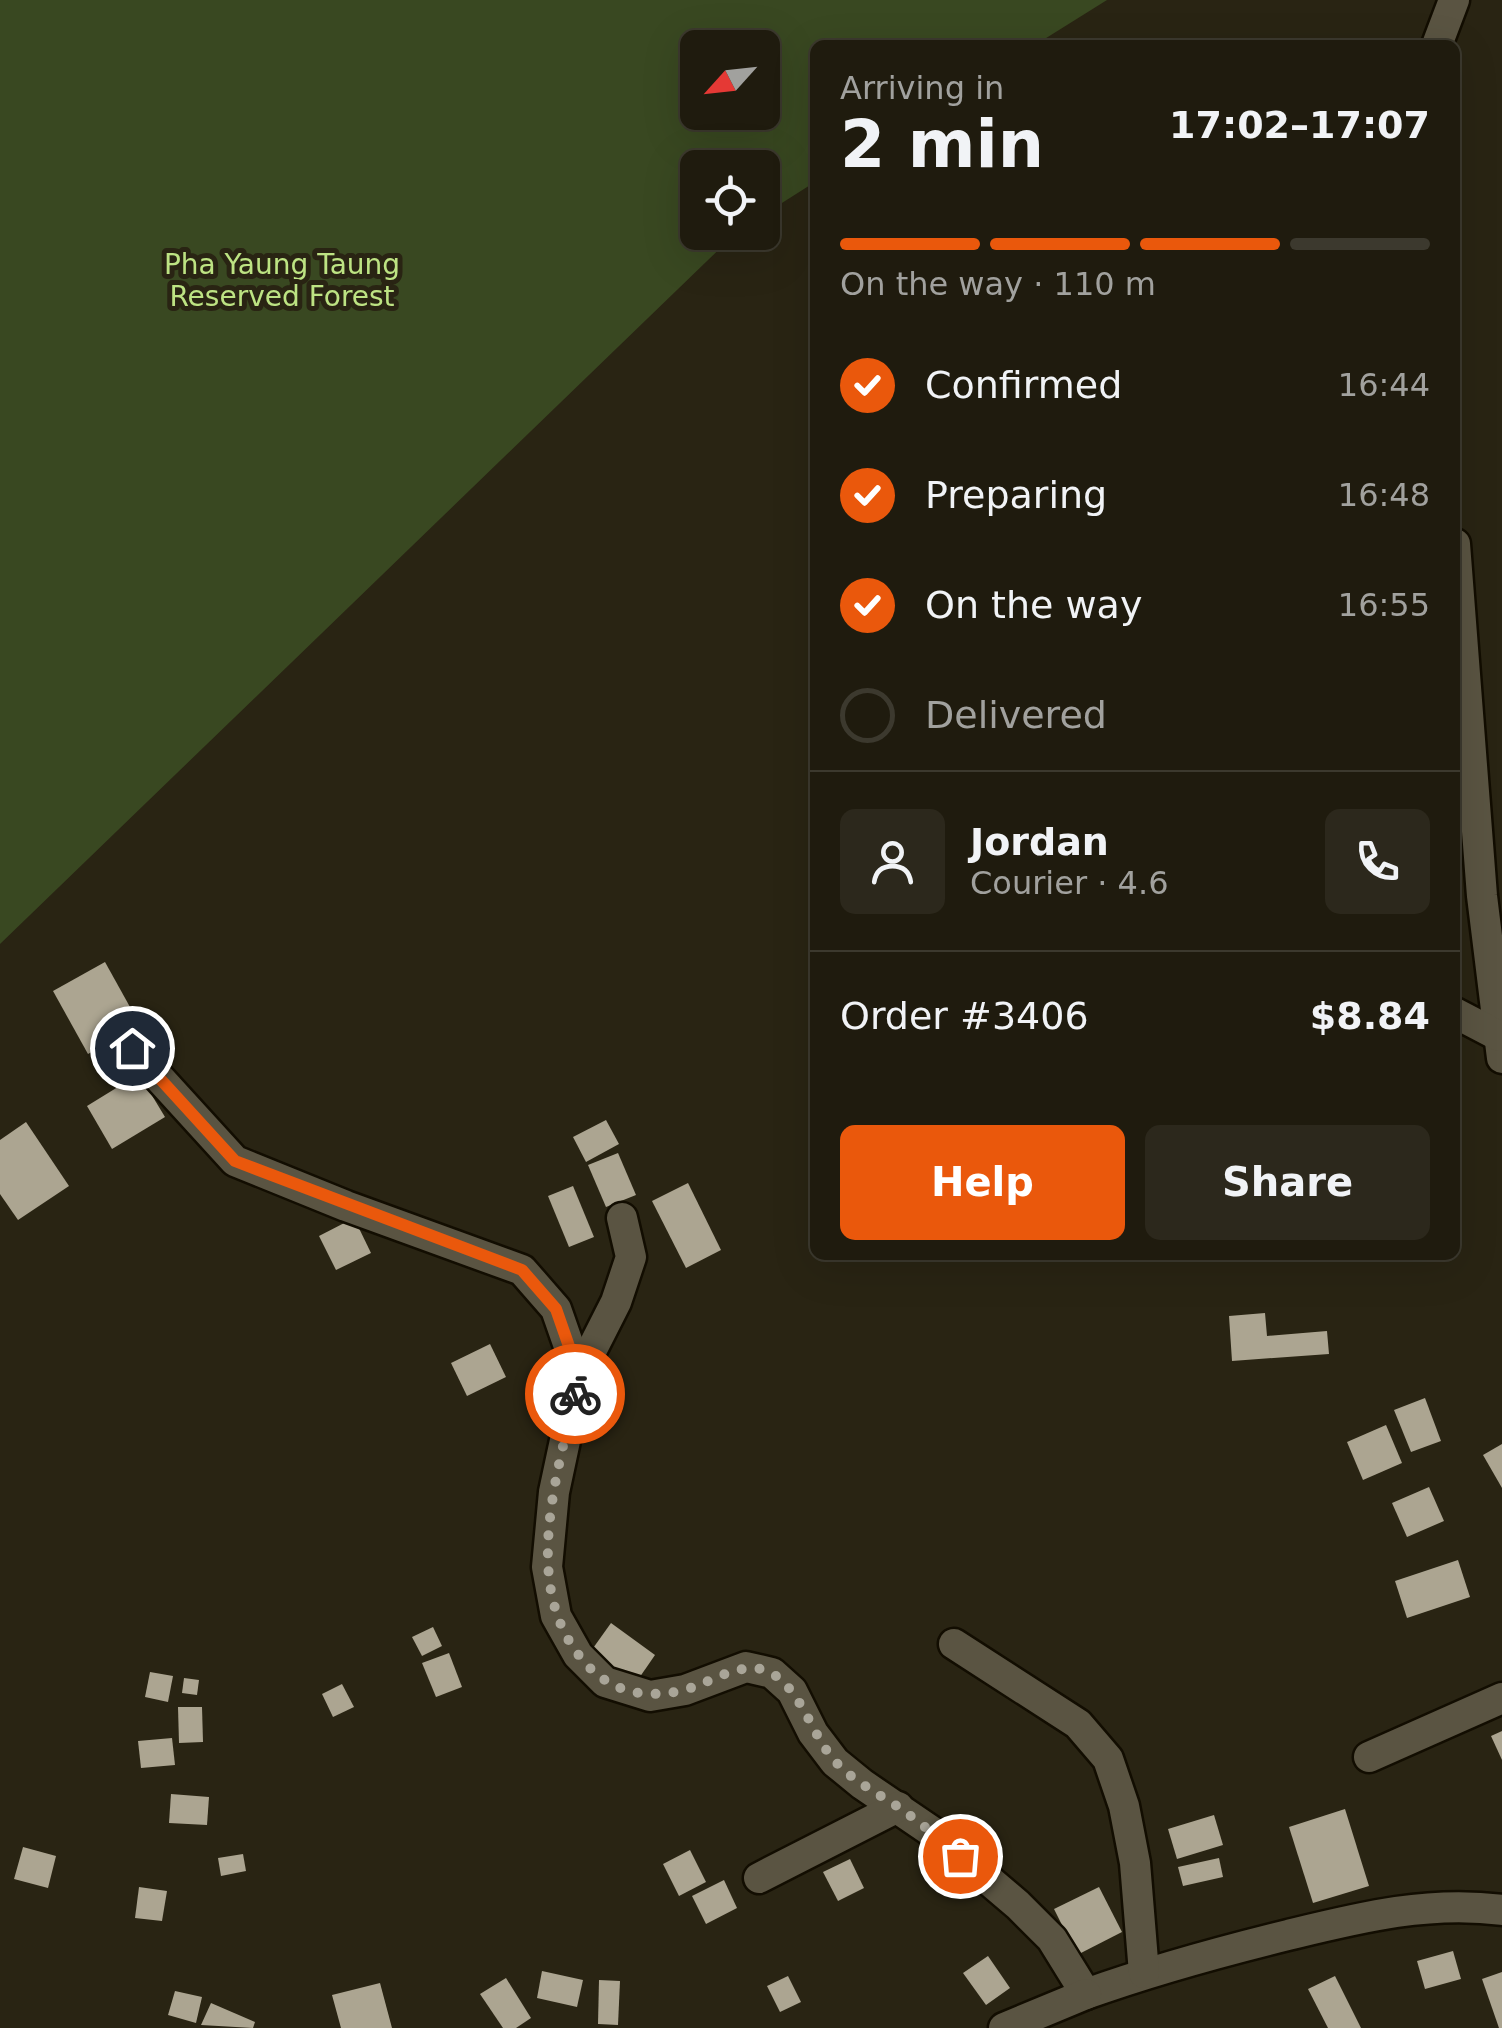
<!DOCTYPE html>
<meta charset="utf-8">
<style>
:root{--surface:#1f1b0e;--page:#2c281c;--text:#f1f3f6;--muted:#a1a19e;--line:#3c392e;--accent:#ea580c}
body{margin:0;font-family:"DejaVu Sans",sans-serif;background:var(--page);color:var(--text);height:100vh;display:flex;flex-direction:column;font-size:38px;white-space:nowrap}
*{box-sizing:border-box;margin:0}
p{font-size:32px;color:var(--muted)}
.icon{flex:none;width:55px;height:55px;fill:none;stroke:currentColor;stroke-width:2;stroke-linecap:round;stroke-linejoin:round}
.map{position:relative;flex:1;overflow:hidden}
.sheet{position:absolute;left:810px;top:40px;width:650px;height:1220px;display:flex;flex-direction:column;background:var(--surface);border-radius:15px;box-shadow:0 10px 40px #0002,0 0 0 2px var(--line)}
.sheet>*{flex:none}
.needle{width:65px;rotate:243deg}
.fabs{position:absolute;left:680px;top:30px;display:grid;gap:20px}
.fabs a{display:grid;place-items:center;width:100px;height:100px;border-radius:15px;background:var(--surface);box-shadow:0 10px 40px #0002,0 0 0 2px var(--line);font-size:50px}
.pin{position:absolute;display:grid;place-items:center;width:85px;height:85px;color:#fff;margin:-42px;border:5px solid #fff;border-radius:50%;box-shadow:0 2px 10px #0007}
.courier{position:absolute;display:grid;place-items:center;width:100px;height:100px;margin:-50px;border:8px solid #ea580c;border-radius:50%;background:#fff;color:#222;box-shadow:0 2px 12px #0007}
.head em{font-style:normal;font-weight:700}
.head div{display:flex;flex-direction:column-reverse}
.head{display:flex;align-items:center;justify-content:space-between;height:170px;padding:0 30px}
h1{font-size:65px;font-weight:700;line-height:75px}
.bar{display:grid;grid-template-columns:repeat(4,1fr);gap:15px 10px;align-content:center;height:120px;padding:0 30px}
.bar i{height:12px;border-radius:8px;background:var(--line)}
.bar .on{background:var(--accent)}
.bar p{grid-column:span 4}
.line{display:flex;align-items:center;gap:25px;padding:0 30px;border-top:2px solid var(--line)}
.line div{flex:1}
.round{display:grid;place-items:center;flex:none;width:105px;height:105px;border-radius:15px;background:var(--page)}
ol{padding:0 30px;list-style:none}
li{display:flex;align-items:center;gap:30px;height:110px}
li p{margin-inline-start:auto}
li .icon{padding:10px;border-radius:50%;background:var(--accent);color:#fff;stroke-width:4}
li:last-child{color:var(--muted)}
li i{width:55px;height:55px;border:5px solid var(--line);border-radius:50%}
.action{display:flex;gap:20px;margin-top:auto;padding:20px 30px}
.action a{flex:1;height:115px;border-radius:15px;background:var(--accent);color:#fff;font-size:40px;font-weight:700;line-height:115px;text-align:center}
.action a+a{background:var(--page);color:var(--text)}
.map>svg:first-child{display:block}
.green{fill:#394821;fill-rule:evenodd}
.building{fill:#aca591}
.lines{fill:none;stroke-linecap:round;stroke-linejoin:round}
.street-casing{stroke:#120d01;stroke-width:35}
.street{stroke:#5a5442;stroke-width:30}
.done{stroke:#a9a598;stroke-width:10;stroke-dasharray:0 18}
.route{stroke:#ea580c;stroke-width:12}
.labels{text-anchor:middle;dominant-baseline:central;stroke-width:10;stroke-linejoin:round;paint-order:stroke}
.park-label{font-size:28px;fill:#bde383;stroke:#292413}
</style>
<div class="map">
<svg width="1502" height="2028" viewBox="0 0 1502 2028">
<rect width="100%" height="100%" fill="#292413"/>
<path class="green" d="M 0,0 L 1107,0 L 1035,45 L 815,45 L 815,182 L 763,215 L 762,168 L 698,168 L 698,232 L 736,233 L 0,944 ZM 698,48 L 762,48 L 762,112 L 698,112 Z"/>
<g class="building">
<polygon points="105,962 140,1025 88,1054 53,991"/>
<polygon points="139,1074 165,1117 112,1149 87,1106"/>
<polygon points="606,1120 619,1144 586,1162 573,1137"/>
<polygon points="26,1122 69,1186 18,1220 0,1194 0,1140"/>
<polygon points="618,1153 636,1195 606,1207 588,1165"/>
<polygon points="688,1183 721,1250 686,1268 652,1201"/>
<polygon points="573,1186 594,1237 569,1247 548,1196"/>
<polygon points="354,1218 371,1253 336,1270 319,1236"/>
<polygon points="1265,1313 1267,1336 1327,1331 1329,1354 1232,1361 1229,1316"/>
<polygon points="490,1344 506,1377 467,1396 451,1363"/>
<polygon points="1425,1398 1441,1441 1411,1452 1394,1410"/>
<polygon points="1386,1425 1402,1463 1363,1480 1347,1442"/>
<polygon points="1502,1444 1502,1488 1483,1455"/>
<polygon points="1429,1487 1444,1521 1407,1537 1392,1503"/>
<polygon points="1458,1560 1470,1597 1407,1618 1395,1581"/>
<polygon points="611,1623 655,1655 635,1684 591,1651"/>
<polygon points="433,1627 442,1646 422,1656 412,1637"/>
<polygon points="449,1653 462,1687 436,1697 422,1663"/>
<polygon points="150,1672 173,1676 168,1702 145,1697"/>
<polygon points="184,1678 199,1680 197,1695 182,1693"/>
<polygon points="342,1684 354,1707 333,1717 322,1694"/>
<polygon points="178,1707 202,1707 203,1742 179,1743"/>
<polygon points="1502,1731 1502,1760 1491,1736"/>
<polygon points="172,1738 175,1765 141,1768 138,1741"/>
<polygon points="171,1794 209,1797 207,1825 169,1823"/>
<polygon points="1345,1809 1369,1886 1313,1903 1289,1827"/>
<polygon points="1214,1815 1223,1845 1177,1859 1168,1829"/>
<polygon points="23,1847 56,1856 48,1888 14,1879"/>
<polygon points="690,1850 706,1882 679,1896 663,1864"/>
<polygon points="243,1854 246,1871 221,1876 218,1858"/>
<polygon points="1219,1858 1223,1877 1183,1886 1178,1867"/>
<polygon points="850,1859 864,1888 838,1901 823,1872"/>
<polygon points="724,1880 737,1908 706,1924 692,1896"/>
<polygon points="139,1887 167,1891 162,1921 135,1918"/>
<polygon points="1099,1887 1122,1932 1077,1955 1054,1909"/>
<polygon points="1453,1951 1461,1979 1425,1989 1417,1961"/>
<polygon points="988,1956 1010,1988 986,2005 963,1973"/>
<polygon points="542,1971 583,1980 577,2007 537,1998"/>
<polygon points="1502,1972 1502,2028 1499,2028 1482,1979"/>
<polygon points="788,1976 801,2002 780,2012 767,1986"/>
<polygon points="1335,1976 1361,2028 1328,2028 1308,1989"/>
<polygon points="506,1978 531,2018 516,2028 503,2028 480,1994"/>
<polygon points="599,1980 620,1981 618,2025 598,2024"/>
<polygon points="380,1983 392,2028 341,2028 332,1995"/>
<polygon points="175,1991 202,1997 196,2023 168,2015"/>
<polygon points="211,2003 255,2022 253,2028 201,2025"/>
</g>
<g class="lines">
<g class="street-casing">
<g id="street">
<polyline points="1437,45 1454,0"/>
<polyline points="1455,544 1482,896 1502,1058"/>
<polyline points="1455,1013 1499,1036"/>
<path d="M 132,1048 L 235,1161 L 346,1206 L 522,1270 L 556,1309 L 579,1375 L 554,1492 L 547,1567 L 556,1616 L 578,1655 L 605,1682 L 650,1696 L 685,1690 L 746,1667 L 772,1673 L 792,1691 L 813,1733 L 835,1762 L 862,1784 L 931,1831 L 1018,1905 L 1052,1939 L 1086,1994 C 1153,1970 1219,1952 1288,1935 C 1358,1918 1429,1900 1502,1910"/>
<polyline points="579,1375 616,1302 631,1257 622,1218"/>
<polyline points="954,1644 1078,1724 1108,1759 1124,1806 1135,1863 1144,1973"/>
<polyline points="1369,1757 1502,1698"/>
<polyline points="759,1878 898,1807"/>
<polyline points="1004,2028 1086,1994"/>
</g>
</g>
<use href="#street" class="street"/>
</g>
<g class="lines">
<path class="done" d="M 575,1394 C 556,1481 518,1595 590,1668 C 615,1693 646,1698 680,1691 C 709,1685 744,1656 773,1674 C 802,1692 812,1735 834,1760 C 852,1781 878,1793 901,1809 C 922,1824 941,1840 960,1856"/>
<polyline class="route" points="132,1048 235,1161 522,1270 556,1309 579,1375 575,1394"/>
</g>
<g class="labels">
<g class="park-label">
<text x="282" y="264">Pha Yaung Taung<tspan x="282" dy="32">Reserved Forest</tspan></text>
</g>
</g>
</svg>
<div class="fabs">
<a><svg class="needle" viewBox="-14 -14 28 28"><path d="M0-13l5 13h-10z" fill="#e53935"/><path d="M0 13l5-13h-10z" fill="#a1a19e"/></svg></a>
<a><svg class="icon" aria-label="locate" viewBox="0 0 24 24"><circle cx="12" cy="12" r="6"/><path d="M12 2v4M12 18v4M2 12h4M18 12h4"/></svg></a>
</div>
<div class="pin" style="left:960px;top:1856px;background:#ea580c"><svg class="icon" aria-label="bag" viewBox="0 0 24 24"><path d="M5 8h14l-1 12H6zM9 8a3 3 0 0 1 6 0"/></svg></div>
<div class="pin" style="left:132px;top:1048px;background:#1f2937"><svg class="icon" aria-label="home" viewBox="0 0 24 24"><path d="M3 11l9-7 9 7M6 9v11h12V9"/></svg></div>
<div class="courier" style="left:575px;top:1394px"><svg class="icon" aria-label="bike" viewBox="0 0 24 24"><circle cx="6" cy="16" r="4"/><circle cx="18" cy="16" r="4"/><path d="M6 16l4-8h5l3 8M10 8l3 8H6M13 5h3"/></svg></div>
<section class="sheet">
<div class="head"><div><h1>2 min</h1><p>Arriving in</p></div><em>17:02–17:07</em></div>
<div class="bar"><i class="on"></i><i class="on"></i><i class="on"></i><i></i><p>On the way · 110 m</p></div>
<ol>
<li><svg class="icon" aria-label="check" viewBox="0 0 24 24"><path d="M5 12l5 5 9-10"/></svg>Confirmed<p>16:44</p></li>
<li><svg class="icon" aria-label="check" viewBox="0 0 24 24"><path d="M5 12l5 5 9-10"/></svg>Preparing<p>16:48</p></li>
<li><svg class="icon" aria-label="check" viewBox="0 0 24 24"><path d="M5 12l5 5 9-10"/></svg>On the way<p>16:55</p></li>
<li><i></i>Delivered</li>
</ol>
<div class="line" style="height:180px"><a class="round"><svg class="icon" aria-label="person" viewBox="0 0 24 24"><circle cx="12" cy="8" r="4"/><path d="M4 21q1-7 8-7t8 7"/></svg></a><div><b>Jordan</b><p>Courier · 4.6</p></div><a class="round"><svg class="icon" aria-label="phone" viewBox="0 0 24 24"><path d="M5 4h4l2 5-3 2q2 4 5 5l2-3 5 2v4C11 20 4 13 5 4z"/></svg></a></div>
<div class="line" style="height:130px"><div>Order #3406</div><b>$8.84</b></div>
<div class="action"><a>Help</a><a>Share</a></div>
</section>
</div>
